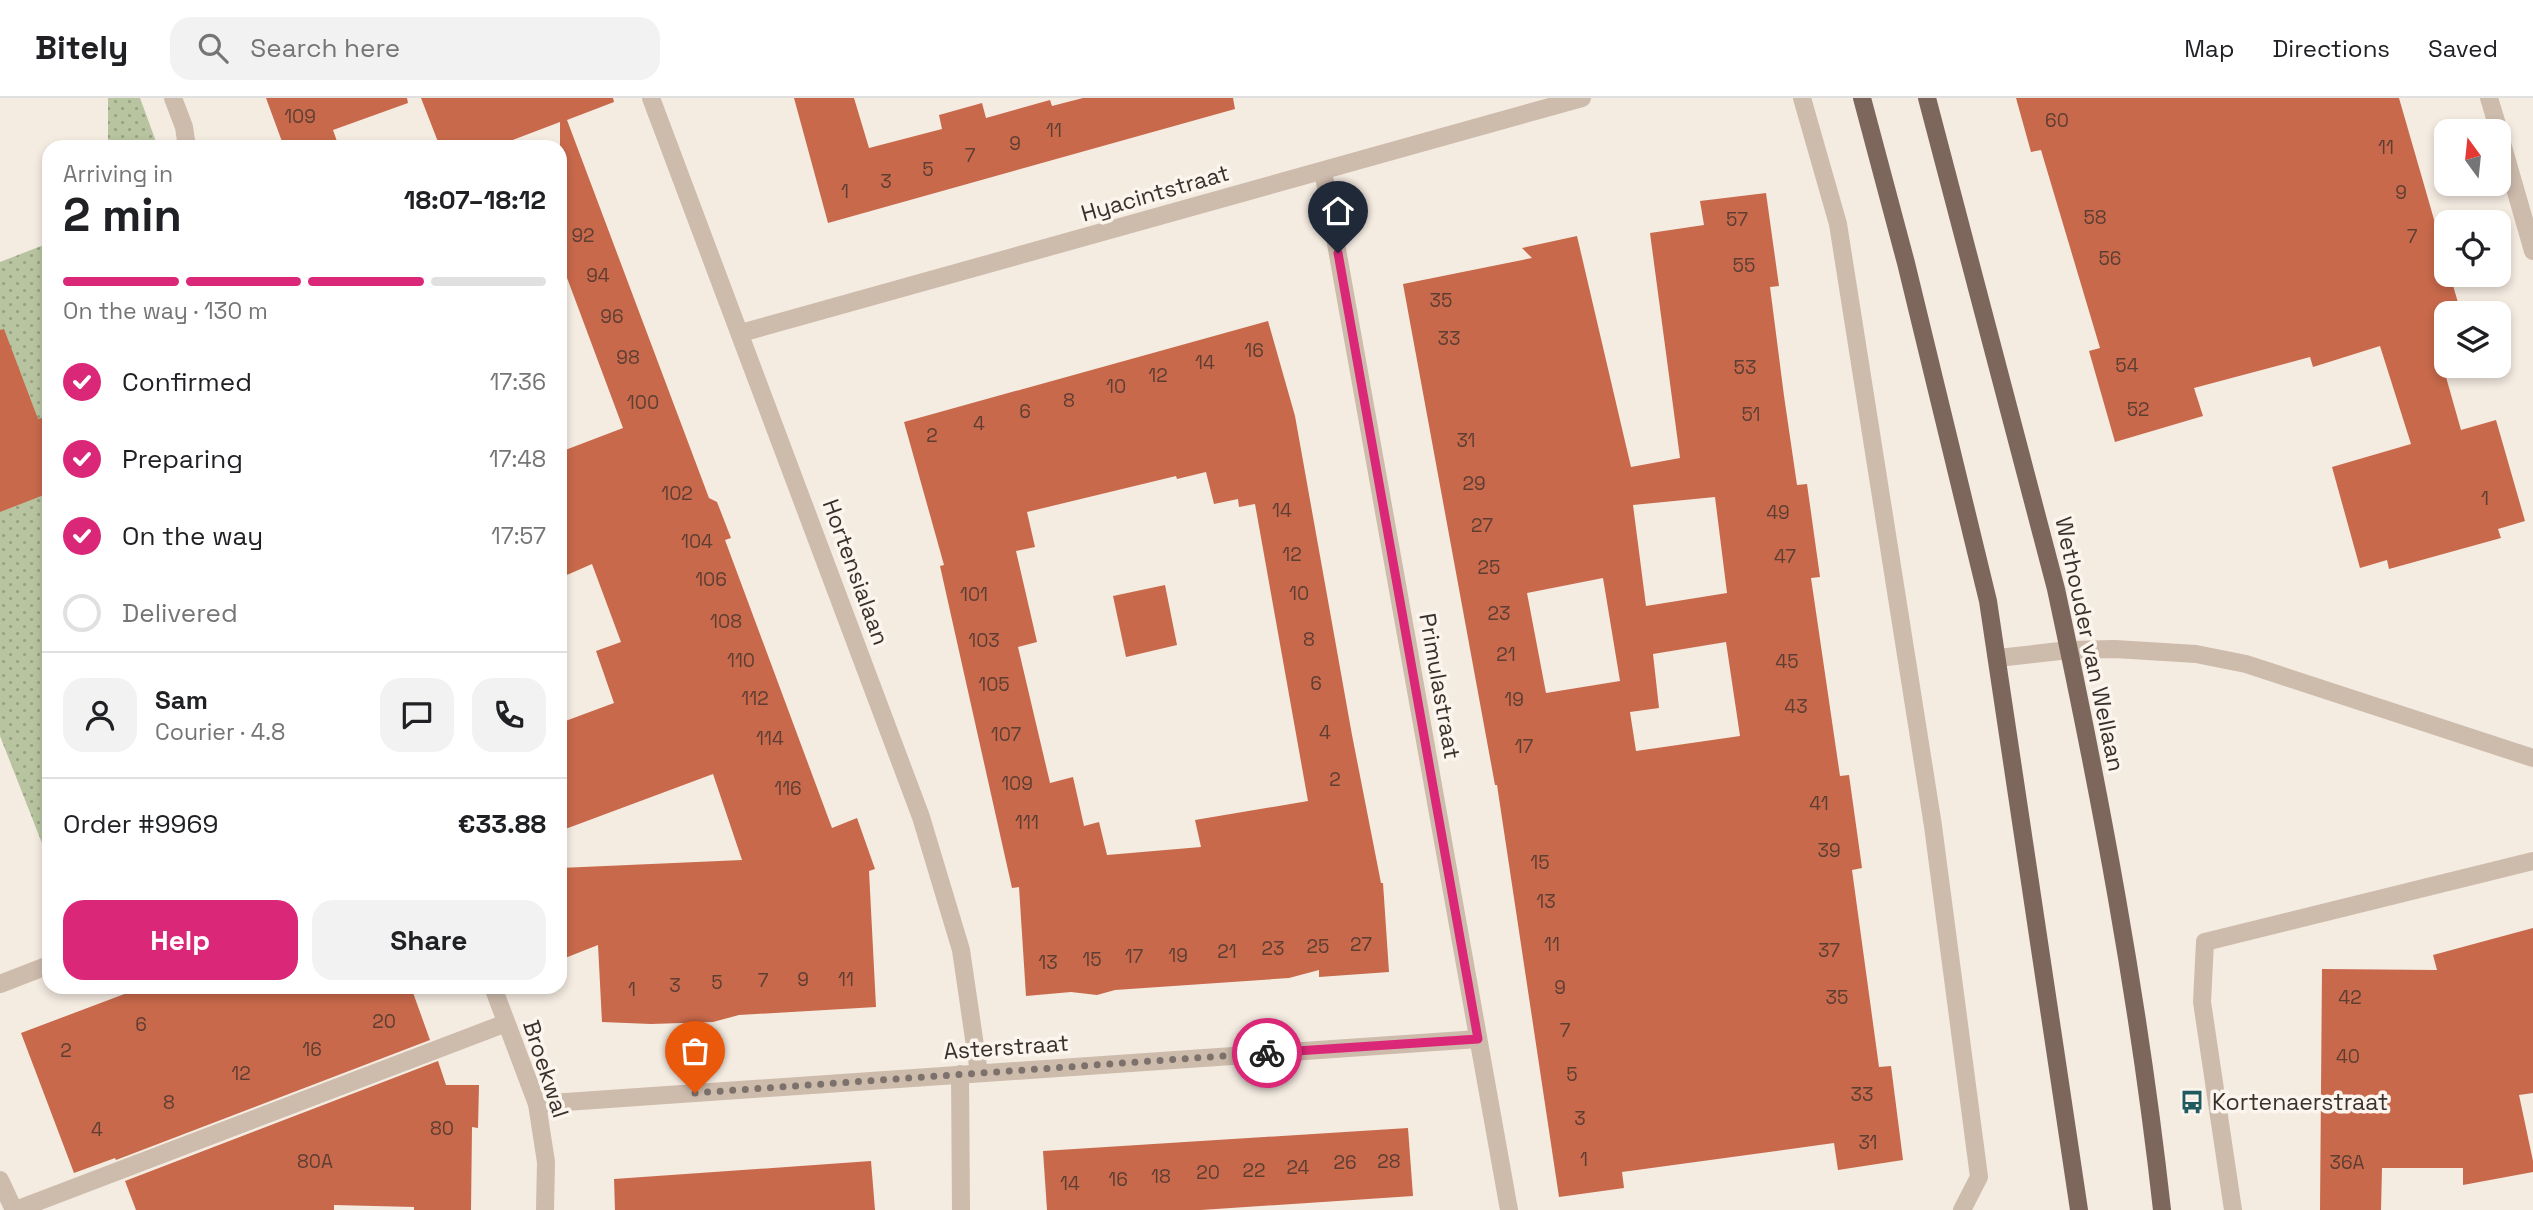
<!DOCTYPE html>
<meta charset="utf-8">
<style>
:root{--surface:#fff;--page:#f2f2f2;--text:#202124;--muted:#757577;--line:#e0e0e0;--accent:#db2777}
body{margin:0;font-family:"Space Grotesk",sans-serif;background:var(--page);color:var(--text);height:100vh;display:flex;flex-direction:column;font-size:26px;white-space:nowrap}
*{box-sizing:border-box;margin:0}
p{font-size:23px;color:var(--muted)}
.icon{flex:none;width:38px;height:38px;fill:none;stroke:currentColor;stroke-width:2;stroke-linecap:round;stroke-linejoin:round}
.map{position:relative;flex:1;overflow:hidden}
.panel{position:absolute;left:42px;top:42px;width:525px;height:854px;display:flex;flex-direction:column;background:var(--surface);border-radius:21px;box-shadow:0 4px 10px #0003}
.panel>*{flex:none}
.needle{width:46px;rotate:345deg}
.tools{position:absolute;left:2434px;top:21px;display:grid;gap:14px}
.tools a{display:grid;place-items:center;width:77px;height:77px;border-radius:14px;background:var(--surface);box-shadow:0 4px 10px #0003;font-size:35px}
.pin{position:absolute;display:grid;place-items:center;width:60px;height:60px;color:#fff;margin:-72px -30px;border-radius:50% 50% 50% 0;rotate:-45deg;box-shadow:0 0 7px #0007}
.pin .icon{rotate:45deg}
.courier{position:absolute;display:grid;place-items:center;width:70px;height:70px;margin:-35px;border:5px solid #db2777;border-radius:50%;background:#fff;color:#222;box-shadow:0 2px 9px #0007}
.overview em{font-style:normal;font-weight:600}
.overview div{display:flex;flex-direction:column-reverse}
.overview{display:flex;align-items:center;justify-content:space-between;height:119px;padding:0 21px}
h1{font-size:46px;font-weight:600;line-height:52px}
.bar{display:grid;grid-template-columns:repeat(4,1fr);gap:10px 7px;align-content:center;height:84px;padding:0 21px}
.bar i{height:9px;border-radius:5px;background:var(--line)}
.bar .active{background:var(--accent)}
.bar p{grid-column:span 4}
.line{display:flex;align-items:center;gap:18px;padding:0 21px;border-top:2px solid var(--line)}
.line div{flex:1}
.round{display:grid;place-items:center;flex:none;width:74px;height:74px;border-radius:21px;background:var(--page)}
ol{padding:0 21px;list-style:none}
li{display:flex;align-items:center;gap:21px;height:77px}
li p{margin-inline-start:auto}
li .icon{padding:7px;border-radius:50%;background:var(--accent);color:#fff;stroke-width:4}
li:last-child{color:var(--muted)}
li i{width:38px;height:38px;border:4px solid var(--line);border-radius:50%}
.button{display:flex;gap:14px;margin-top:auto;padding:14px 21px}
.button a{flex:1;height:80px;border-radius:21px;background:var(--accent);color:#fff;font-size:28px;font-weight:600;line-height:80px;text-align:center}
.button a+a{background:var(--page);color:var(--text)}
header{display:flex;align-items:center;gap:42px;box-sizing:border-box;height:98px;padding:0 35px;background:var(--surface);border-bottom:2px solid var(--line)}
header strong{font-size:33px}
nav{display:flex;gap:38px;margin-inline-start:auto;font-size:24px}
.search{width:490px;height:63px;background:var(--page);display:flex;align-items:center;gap:18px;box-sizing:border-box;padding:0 24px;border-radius:21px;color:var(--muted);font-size:26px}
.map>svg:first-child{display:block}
.green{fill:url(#green-dots)}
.building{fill:#c8694b;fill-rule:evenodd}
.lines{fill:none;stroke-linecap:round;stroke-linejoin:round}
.minor{stroke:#cdbbac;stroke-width:18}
.major{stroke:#7d675c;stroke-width:18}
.done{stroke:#7c716b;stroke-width:7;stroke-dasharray:0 12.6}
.route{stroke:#db2777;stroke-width:9}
.labels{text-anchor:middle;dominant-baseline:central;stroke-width:7;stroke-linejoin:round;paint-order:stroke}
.number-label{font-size:19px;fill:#5e3e33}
.street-label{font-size:23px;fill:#3b302b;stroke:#fbf5ee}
.poi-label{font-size:23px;fill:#3b302b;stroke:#fbf5ee;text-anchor:start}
</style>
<header>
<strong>Bitely</strong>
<div class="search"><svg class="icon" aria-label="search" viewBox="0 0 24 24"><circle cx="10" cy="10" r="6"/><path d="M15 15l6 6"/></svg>Search here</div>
<nav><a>Map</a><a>Directions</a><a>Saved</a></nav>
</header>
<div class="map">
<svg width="2533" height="1112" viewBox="0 0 2533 1112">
<defs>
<pattern id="green-dots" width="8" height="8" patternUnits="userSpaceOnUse" patternTransform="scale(1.75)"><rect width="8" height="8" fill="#b8c4a0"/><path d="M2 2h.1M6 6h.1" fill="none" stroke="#97a083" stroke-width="1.8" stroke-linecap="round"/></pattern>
</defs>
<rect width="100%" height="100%" fill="#f4ebe1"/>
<g class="green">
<polygon points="108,0 140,0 158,49 108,49"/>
<polygon points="49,145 49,763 0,638 0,164"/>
</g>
<g class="building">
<polygon points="266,0 407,0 408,5 333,32 339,49 284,49"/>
<polygon points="421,0 613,0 614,4 567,22 709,400 717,404 731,440 725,442 832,730 857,720 875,771 869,773 876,909 739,917 713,924 651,926 602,924 598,847 560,862 560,770 742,762 713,676 560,733 560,625 614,605 596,553 621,544 592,466 560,480 560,354 623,330 560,161 560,24 494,49 440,49"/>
<polygon points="794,0 854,0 869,50 942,31 939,17 982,5 986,20 1050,2 1052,8 1083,0 1233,0 1235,11 828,125"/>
<polygon points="2016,0 2399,0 2446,163 2446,177 2450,177 2461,215 2446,215 2446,279 2461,332 2496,322 2525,423 2498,431 2501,440 2389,471 2387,462 2360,470 2332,369 2411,346 2380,248 2313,269 2310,259 2194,290 2203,318 2115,344 2089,253 2100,250 2041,52 2031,54"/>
<path d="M 1766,95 L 1779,188 L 1770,189 L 1784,298 L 1797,387 L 1807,386 L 1820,479 L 1811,480 L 1840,678 L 1849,677 L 1862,770 L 1852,772 L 1879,969 L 1891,968 L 1903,1062 L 1838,1072 L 1834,1045 L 1622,1074 L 1624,1090 L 1559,1099 L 1497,687 L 1495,687 L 1403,186 L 1532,160 L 1522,150 L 1577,138 L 1631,369 L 1680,360 L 1650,135 L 1704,127 L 1700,103 ZM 1715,399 L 1727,495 L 1646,508 L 1633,407 ZM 1603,480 L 1620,583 L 1546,595 L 1527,495 ZM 1726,544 L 1740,638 L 1636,653 L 1630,614 L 1659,610 L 1653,556 Z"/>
<path d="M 1268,223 L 1295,318 L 1352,637 L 1381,785 L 1383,785 L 1389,874 L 1319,879 L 1319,872 L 1289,880 L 1115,892 L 1097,897 L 1071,894 L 1026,898 L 1019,789 L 1012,790 L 940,468 L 944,467 L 904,324 ZM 1206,374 L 1214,406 L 1238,401 L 1239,409 L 1255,406 L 1308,703 L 1195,722 L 1201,749 L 1107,757 L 1099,724 L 1084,728 L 1073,679 L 1050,685 L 1018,549 L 1037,544 L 1016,453 L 1035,449 L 1027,414 L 1176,378 L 1177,381 Z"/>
<polygon points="4,231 38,321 49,318 49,395 0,414 0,232"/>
<polygon points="1165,487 1177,547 1126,559 1113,498"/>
<polygon points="2533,830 2533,995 2519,997 2533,1063 2533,1074 2463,1087 2463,1070 2382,1070 2381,1112 2320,1112 2322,871 2437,872 2433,857"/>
<polygon points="143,889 411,889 430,942 116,1062 115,1060 74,1075 21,935"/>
<polygon points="438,963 446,987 479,987 478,1030 472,1029 471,1112 414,1112 414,1109 334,1107 334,1112 136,1112 125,1083"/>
<polygon points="1408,1030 1413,1098 1201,1112 1047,1112 1043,1053"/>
<polygon points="871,1063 875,1112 615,1112 614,1081"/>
</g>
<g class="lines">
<g class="minor">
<polyline points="173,0 184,29 187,49"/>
<polyline points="651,0 921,719 961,852 979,975"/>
<polyline points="1802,0 1838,126 1933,728 1979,1079 1962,1112"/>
<polyline points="2489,0 2499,33"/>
<polyline points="2499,35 2533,153"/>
<polyline points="1323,73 1509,1112"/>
<polyline points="741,235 1582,0"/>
<polyline points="1998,560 2069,552 2115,551 2196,556 2246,566 2533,660"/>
<polyline points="0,886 49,867"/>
<polyline points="493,889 537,1006 546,1064 545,1112"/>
<polyline points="960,976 961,1112"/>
<polyline points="537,1006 1478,941"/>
<polyline points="0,1082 14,1112"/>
<polyline points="16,1112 506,925"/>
<polyline points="2233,1112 2202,904 2205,844 2533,763"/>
</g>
<g class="major">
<polyline points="1862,0 1906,165 1988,503 2079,1112"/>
<path d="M 1927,0 L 2056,491 C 2100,696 2139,903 2162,1112"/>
</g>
</g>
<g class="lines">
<polyline class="done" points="695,995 1267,955"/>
<polyline class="route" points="1267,955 1478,941 1338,155"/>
</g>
<defs>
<g id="bus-bare" transform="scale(1.89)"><path d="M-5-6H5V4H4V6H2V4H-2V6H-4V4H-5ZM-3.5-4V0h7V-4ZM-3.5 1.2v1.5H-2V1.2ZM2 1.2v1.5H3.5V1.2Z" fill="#1f5a5e" stroke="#fbf5ee" stroke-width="2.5" paint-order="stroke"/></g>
</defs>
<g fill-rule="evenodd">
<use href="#bus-bare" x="2192" y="1004"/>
</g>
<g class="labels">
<g class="number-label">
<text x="300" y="18">109</text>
<text x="2057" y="22">60</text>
<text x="1054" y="32">11</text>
<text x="1015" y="45">9</text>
<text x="2386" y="49">11</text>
<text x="970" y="57">7</text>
<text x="928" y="71">5</text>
<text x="886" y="83">3</text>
<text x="845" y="93">1</text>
<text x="2401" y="94">9</text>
<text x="2095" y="119">58</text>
<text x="1737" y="121">57</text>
<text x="583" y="137">92</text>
<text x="2412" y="138">7</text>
<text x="2110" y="160">56</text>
<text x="1744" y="167">55</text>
<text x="598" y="177">94</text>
<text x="1441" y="202">35</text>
<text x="612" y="218">96</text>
<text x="1449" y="240">33</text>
<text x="1254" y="252">16</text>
<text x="628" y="259">98</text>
<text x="1205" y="264">14</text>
<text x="2127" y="267">54</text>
<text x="1745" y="269">53</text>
<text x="1158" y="277">12</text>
<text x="1116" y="288">10</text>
<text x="1069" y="302">8</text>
<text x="643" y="304">100</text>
<text x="2138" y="311">52</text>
<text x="1025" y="313">6</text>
<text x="1751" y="316">51</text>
<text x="979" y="325">4</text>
<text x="932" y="337">2</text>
<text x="1466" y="342">31</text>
<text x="1474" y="385">29</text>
<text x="677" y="395">102</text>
<text x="2485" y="400">1</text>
<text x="1282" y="412">14</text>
<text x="1778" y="414">49</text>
<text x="1482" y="427">27</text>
<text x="697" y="443">104</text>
<text x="1292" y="456">12</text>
<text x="1785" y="458">47</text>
<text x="1489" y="469">25</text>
<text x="711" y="481">106</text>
<text x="1299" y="495">10</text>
<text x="974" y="496">101</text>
<text x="1499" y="515">23</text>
<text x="726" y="523">108</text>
<text x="1309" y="541">8</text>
<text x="984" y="542">103</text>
<text x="1506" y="556">21</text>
<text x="741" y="562">110</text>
<text x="1787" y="563">45</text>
<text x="1316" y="585">6</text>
<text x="994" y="586">105</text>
<text x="755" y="600">112</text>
<text x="1514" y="601">19</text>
<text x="1796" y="608">43</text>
<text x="1325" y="634">4</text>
<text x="1006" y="636">107</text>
<text x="770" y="640">114</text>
<text x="1524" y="648">17</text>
<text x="1335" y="681">2</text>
<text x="1017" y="685">109</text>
<text x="788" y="690">116</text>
<text x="1819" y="705">41</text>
<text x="1027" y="724">111</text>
<text x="1829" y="752">39</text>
<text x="1540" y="764">15</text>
<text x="1546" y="803">13</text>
<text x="1361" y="846">27</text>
<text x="1552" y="846">11</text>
<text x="1318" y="848">25</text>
<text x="1273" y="850">23</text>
<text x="1829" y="852">37</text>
<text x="1227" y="853">21</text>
<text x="1178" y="857">19</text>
<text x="1134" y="858">17</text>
<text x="1092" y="861">15</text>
<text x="1048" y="864">13</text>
<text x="803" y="881">9</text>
<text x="846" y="881">11</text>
<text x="763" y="882">7</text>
<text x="717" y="884">5</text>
<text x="675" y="887">3</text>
<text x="1560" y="889">9</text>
<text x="632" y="891">1</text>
<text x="1837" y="899">35</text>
<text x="2350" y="899">42</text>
<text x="384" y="923">20</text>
<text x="141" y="926">6</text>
<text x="1565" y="932">7</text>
<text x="312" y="951">16</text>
<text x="66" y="952">2</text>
<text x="2348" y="958">40</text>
<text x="241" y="975">12</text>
<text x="1572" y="976">5</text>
<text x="1862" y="996">33</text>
<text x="169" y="1004">8</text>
<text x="1580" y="1020">3</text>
<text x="442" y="1030">80</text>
<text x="97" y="1031">4</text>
<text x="1868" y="1044">31</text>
<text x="1584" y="1061">1</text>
<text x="315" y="1063">80A</text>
<text x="1389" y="1063">28</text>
<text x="1345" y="1064">26</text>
<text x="2347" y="1064">36A</text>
<text x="1298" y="1069">24</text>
<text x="1254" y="1072">22</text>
<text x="1208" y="1074">20</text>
<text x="1161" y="1078">18</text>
<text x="1118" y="1081">16</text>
<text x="1070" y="1085">14</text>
</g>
<g class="street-label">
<text transform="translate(1155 95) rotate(-16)">Hyacintstraat</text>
<text transform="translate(856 474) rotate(70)">Hortensialaan</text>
<text transform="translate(2090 546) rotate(78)">Wethouder van Wellaan</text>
<text transform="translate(1440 588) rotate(80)">Primulastraat</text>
<text transform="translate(1006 949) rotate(-4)">Asterstraat</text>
<text transform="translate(546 971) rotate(72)">Broekwal</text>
</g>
<g class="poi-label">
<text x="2212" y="1004">Kortenaerstraat</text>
</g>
</g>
</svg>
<div class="tools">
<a><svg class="needle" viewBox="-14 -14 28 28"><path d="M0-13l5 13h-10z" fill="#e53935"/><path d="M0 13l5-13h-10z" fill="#757577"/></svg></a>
<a><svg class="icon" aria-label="locate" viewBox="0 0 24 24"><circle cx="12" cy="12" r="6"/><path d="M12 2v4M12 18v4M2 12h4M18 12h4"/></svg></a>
<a><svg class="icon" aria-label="layers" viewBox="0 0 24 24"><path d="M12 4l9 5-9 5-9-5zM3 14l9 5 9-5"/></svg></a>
</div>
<div class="pin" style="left:695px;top:995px;background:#ea580c"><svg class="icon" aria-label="bag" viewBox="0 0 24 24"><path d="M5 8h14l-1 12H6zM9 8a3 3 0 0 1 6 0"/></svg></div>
<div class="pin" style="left:1338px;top:155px;background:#1f2937"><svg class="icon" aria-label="home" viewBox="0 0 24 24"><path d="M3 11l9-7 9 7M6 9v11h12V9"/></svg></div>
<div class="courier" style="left:1267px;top:955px"><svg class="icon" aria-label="bike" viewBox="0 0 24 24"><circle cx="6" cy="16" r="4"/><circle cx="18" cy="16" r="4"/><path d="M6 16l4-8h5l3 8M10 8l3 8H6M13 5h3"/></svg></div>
<section class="panel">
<div class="overview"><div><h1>2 min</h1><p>Arriving in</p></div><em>18:07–18:12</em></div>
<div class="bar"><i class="active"></i><i class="active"></i><i class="active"></i><i></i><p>On the way · 130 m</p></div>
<ol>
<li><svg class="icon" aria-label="check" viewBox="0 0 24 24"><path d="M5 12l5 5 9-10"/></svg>Confirmed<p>17:36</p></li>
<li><svg class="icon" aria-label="check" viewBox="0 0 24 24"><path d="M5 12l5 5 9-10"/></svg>Preparing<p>17:48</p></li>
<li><svg class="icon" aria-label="check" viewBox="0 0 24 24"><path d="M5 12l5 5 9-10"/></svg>On the way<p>17:57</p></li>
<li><i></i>Delivered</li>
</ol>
<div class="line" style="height:126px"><a class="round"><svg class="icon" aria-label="person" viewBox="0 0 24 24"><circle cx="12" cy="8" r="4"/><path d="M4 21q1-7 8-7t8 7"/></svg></a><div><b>Sam</b><p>Courier · 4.8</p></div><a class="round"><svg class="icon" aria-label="chat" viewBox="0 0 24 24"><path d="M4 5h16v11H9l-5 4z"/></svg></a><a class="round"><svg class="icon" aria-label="phone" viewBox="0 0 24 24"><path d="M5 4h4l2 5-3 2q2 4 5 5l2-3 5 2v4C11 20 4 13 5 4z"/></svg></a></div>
<div class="line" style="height:91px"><div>Order #9969</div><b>€33.88</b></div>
<div class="button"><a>Help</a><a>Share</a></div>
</section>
</div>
